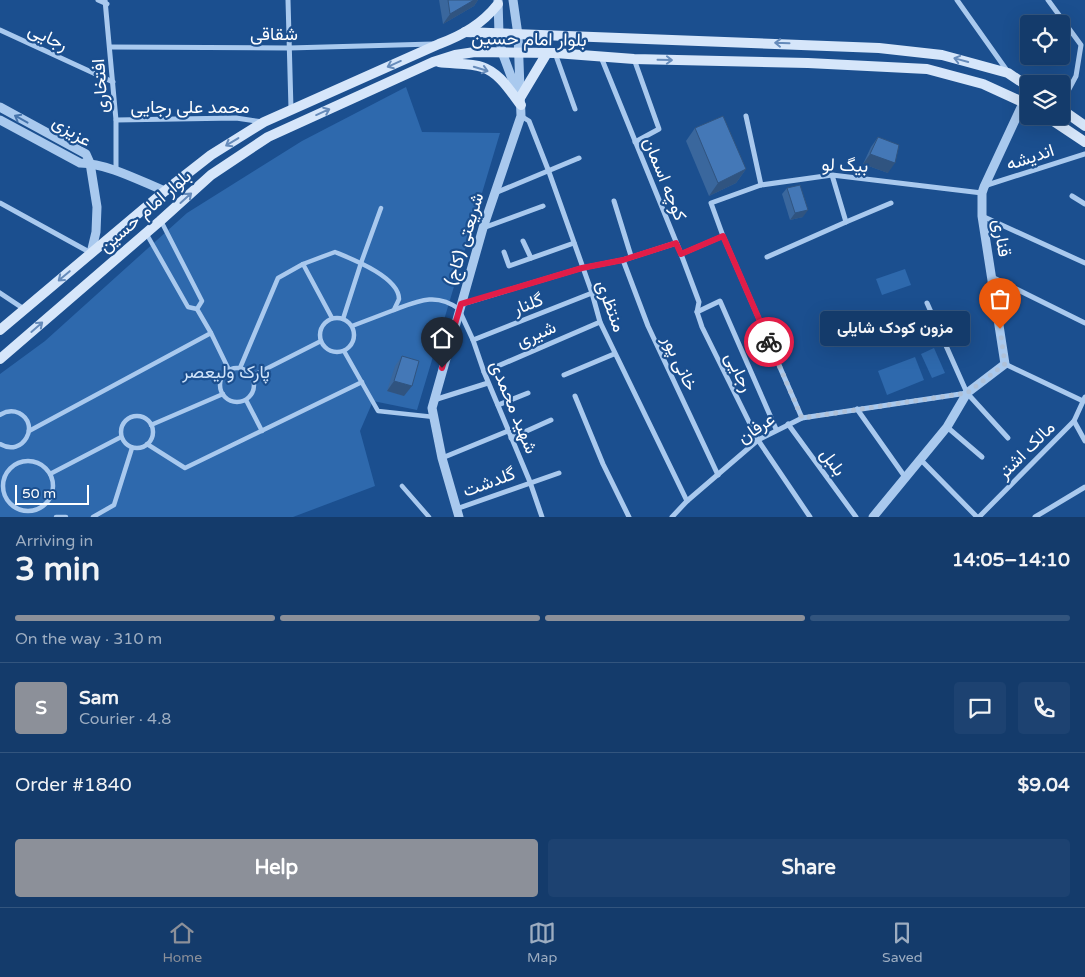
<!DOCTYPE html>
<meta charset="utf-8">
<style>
:root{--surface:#143b6b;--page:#1d4271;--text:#f1f3f6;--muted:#9dadc1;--line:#33557e;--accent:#8c9099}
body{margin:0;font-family:"Varela Round",Vazirmatn,sans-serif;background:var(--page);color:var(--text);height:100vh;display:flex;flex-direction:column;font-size:19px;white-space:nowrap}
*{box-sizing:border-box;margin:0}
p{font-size:16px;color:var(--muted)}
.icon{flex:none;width:28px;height:28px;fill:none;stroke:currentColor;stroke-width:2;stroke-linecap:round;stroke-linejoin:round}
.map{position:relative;height:517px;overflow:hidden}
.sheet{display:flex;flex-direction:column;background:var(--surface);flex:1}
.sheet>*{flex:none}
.controls{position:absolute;left:1020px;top:15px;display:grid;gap:10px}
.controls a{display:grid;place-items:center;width:50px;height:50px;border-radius:5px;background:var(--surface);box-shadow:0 5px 20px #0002,0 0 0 1px var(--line);font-size:25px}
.scale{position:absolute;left:15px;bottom:12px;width:74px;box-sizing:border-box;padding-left:5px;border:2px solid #fff;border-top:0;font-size:14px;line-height:18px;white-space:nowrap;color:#fff;-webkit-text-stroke:4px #1b4f8f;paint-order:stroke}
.pin{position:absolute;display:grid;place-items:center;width:42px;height:42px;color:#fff;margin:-51px -21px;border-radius:50% 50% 50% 0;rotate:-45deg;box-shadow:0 0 5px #0007}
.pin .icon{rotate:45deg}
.courier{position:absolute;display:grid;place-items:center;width:50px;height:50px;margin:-25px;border:4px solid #e11d48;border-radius:50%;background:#fff;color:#222;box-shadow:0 1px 6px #0007}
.bubble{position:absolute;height:35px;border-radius:5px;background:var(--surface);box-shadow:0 5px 20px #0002,0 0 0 1px var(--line);font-size:16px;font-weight:700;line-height:35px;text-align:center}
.head em{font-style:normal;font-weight:700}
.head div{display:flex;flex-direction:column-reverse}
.head{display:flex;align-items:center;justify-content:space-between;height:85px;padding:0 15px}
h1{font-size:32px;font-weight:700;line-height:38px}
.bar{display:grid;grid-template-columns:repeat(4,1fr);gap:8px 5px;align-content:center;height:60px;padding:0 15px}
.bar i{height:6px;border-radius:4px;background:var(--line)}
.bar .selected{background:var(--accent)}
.bar p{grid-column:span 4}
.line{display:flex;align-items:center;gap:12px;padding:0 15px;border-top:1px solid var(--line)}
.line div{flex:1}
.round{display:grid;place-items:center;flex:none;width:52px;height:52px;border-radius:5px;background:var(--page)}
.action{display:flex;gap:10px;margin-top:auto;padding:10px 15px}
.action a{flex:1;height:58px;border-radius:5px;background:var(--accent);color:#fff;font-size:20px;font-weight:700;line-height:58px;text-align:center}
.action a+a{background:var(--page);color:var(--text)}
.tabs{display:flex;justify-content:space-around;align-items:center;height:70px;border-top:1px solid var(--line);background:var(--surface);font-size:14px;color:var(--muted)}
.tabs a{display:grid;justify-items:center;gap:2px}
.tabs .selected{color:var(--accent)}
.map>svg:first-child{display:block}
.green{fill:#2e69ad}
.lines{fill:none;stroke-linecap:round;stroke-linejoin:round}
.pedestrian{stroke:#a9c9ee;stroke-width:4.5}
.minor{stroke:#a9c9ee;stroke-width:5}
.tertiary{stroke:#a9c9ee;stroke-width:9}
.secondary{stroke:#d6e6fa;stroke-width:10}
.wall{fill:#3a679d}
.shaded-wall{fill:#305480}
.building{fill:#4478b7;stroke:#305480}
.oneway{stroke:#668bba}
.oneway2{stroke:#4674ac}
.done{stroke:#afc1d8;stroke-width:5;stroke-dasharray:0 9}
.route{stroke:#e11d48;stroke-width:6}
.labels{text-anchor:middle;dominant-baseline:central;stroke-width:4.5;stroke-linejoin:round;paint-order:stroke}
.street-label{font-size:18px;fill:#fff;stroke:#1b4f8f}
.park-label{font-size:18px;fill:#cfe3fa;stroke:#1b4f8f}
</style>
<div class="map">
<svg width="1085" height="517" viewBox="0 0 1085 517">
<rect width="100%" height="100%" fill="#1b4f8f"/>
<g class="green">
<polygon points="406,87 422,132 500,133 417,410 373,401 360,431 375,486 293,517 0,517 0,374 45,341 187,213 302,141"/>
<polygon points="905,269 911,285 882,295 876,279"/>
<polygon points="934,348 945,373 932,378 921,354"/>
<polygon points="915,357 924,380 887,395 878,371"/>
</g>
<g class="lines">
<g class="pedestrian">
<polyline points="161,221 202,301 197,309 211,333 229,370"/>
<polyline points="146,233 188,307 197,309"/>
<path d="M 394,310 C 418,301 436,292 459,309"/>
<circle cx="337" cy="335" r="17"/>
<path d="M 332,318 L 303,264 L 335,252 C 352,259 399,277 399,299 C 398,302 395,307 394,310 L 352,326"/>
<polyline points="343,319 361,263 381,208"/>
<polyline points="344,351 378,411 434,417"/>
<circle cx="237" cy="385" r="17"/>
<polyline points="240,368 278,278 303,264"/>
<polyline points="252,376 321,341"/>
<polyline points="246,400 262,431"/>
<path d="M 0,415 C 6,411 12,410 19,413 C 41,424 23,458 0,444"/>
<circle cx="137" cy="432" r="16"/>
<polyline points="151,425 223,394"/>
<polyline points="29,431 211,333"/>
<polyline points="147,444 185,468 362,382"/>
<circle cx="28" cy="486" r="25"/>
<polyline points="50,474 121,437"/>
<polyline points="402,486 429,517"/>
<polyline points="56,517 66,517"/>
<polyline points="93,517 114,505 132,448"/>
</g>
<g class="minor">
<polyline points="98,0 107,4"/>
<polyline points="105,0 116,120 116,170"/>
<polyline points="288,0 291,109"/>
<polyline points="957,0 1008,72"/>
<polyline points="1048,0 1081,45 1076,76 1061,104"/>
<polyline points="0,30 113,82"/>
<polyline points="110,47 289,48 433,44"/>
<polyline points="555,53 575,109"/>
<polyline points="601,57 681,254 699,302 697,312 702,327 758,440 810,517"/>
<polyline points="634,59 659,129 635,142"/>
<polyline points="521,116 529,121 549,172 592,293 600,322 687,501"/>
<polyline points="746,116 761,185"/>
<polyline points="116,120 236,118 263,122"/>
<polyline points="984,186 1085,154"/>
<polyline points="495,193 579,158"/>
<polyline points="1072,196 1085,204"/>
<polyline points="614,201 631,256"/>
<polyline points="0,203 91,253"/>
<polyline points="982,216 1085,263"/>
<polyline points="846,222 891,203"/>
<polyline points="483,228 543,206"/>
<polyline points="523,241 531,258"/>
<polyline points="504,252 509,266 574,243"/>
<polyline points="681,254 723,236"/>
<polyline points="767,257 846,222 832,175"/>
<polyline points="623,260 648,326 718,475"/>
<polyline points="992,277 1085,323"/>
<polyline points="0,293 24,309"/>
<polyline points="927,303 967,393 1008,438"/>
<polyline points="462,304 582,268 623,260 676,243"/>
<polyline points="460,312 473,340 484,372 530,482 542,517"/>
<polyline points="697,312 720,301 776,429"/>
<polyline points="473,340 592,293"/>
<polyline points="1005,364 1083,401"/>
<polyline points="484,372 600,322"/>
<polyline points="564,375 614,354"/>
<polyline points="575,396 603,464 629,517"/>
<polyline points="434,400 488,383"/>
<polyline points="498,405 528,393"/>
<polyline points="857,409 905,477"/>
<polyline points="802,418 723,236 711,203 761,185 832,175 982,193"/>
<polyline points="1074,421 1085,441"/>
<polyline points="788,424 856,517"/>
<polyline points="947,427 982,457"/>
<polyline points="511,438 551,420"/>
<polyline points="442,458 508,431"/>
<polyline points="921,460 977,517"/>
<polyline points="456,509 559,473"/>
<polyline points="672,517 687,501 758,440 802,418 967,393"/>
<polyline points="979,517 1074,421 1085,397"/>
<polyline points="1035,517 1085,487"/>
</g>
<g class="tertiary">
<polyline points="498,0 499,34 502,52 517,92"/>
<polyline points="0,107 86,154 90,163 97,207 96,232 91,253"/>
<path d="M 0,120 L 80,163 C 109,164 138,180 165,191"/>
<polyline points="459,517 442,458 432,408 483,228 521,116 518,35 513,0"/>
<polyline points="873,517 947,427 967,393 1005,364 982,216 982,193 984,187 1024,101"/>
</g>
<g class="secondary">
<polyline points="465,32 879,48 942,55 1008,73 1029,87"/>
<path d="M 439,62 C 452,64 471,63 482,67 C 500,73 510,91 521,105"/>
<polyline points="520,98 547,53"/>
<polyline points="1061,109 1085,126"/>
<polyline points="1046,116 1085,142"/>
<path d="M 0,330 L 165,191 L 211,155 L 264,122 L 439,44 C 463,35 482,24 498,4"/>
<polyline points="0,359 160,221 211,175 268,137 433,62 455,55 475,52 555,53 634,59 808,63 927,69 983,84 1029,105"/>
</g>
</g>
<g class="wall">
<polygon points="439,0 478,0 474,6 443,24"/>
<polygon points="695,128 746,169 736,183 709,196 686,141"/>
<polygon points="878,137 888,173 863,164 871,147"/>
<polygon points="787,188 803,217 790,220 782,194"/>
<polygon points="402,356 404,396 387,391 395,366"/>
</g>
<g class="shaded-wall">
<polygon points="474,0 478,0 474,6 443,24 450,14"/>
<polygon points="870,154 895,163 888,173 863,164"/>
<polygon points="746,169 736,183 709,196 718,183"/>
<polygon points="808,210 803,217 790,220 795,213"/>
<polygon points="394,381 412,386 404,396 387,391"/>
</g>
<g class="building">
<polygon points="448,0 474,0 450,14"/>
<polygon points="723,116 746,169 718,183 695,128"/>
<polygon points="878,137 899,145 895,163 870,154"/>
<polygon points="800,185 808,210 795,213 787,188"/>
<polygon points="402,356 419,361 412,386 394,381"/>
</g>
<defs><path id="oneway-shaft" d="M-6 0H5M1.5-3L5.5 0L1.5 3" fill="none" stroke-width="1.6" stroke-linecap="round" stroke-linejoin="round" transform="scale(1.25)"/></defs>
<g class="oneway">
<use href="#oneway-shaft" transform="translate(782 43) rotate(-178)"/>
<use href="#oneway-shaft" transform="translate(665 60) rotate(1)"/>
<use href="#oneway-shaft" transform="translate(961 60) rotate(-165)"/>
<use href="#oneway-shaft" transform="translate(394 64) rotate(156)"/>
<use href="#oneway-shaft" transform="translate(481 69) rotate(17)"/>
<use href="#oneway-shaft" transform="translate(323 112) rotate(-24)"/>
<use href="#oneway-shaft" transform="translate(232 142) rotate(149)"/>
<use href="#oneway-shaft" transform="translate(186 198) rotate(-42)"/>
<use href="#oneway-shaft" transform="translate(64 276) rotate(140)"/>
<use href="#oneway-shaft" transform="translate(37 327) rotate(-41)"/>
</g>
<use class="oneway2" href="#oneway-shaft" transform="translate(21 119) rotate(-151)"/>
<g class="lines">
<polyline class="done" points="769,342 802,418 967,393 1005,364 1000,329"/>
<polyline class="route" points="442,368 461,304 582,268 623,260 676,243 681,254 723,236 769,342"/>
</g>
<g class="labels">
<g class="street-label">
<text x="274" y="34">شقاقی</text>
<text transform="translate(48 37) rotate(25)">رجایی</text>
<text transform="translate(529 39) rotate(1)">بلوار امام حسین</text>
<text transform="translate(100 86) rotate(-94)">افتخاری</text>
<text x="190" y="107">محمد علی رجایی</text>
<text transform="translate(72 131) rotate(32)">عزیزی</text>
<text transform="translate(1030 157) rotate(-18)">اندیشه</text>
<text transform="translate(845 165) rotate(2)">بیگ لو</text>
<text transform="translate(665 179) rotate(68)">کوچه اسمان</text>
<text transform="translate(145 211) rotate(-41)">بلوار امام حسین</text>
<text transform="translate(1002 238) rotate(81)">قناری</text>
<text transform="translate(464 239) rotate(-73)">شریعتی (کاج)</text>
<text transform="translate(528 304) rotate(-21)">گلنار</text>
<text transform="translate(611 306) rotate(70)">منتظری</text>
<text transform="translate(536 334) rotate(-23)">شیری</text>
<text transform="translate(680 363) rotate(65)">خانی پور</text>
<text transform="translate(739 372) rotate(64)">رجایی</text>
<text transform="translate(514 407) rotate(68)">شهید محمدی</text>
<text transform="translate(756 428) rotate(-34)">عرفان</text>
<text transform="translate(1026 450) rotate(-45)">مالک اشتر</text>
<text transform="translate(833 462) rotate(54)">بلبل</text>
<text transform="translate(489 482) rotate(-20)">گلدشت</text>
</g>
<g class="park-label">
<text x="226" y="372">پارک ولیعصر</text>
</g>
</g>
</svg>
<div class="controls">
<a><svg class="icon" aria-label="locate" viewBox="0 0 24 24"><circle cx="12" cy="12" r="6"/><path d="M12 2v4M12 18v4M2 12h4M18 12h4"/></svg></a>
<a><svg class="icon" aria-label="layers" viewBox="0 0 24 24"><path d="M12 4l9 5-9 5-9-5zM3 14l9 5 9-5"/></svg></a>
</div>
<div class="scale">50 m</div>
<div class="pin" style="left:1000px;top:329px;background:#ea580c"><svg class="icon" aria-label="bag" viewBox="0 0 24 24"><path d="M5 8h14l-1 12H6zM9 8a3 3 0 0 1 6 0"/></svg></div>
<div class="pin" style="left:442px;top:368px;background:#1f2937"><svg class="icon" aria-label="home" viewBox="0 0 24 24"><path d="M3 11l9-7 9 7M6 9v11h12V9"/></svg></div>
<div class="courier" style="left:769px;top:342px"><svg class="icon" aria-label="bike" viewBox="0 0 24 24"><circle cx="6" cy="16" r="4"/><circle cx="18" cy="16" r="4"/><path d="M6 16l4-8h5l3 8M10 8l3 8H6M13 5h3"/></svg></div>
<div class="bubble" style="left:820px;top:311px;width:150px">مزون کودک شایلی</div>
</div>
<section class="sheet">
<div class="head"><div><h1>3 min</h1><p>Arriving in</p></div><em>14:05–14:10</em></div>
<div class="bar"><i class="selected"></i><i class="selected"></i><i class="selected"></i><i></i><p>On the way · 310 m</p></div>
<div class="line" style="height:90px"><b class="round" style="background:var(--accent);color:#fff">S</b><div><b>Sam</b><p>Courier · 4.8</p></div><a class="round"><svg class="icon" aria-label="chat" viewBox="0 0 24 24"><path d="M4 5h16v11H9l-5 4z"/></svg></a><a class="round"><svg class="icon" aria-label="phone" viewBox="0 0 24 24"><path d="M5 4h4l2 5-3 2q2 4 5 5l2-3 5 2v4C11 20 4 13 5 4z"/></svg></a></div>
<div class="line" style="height:65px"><div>Order #1840</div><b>$9.04</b></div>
<div class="action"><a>Help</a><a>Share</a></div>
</section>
<nav class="tabs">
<a class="selected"><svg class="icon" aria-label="home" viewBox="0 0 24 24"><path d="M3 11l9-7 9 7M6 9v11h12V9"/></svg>Home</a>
<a><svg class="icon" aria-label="map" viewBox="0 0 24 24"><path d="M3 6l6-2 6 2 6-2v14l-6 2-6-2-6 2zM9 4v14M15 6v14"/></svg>Map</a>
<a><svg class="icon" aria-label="saved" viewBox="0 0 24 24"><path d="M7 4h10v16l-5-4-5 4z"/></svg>Saved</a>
</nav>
